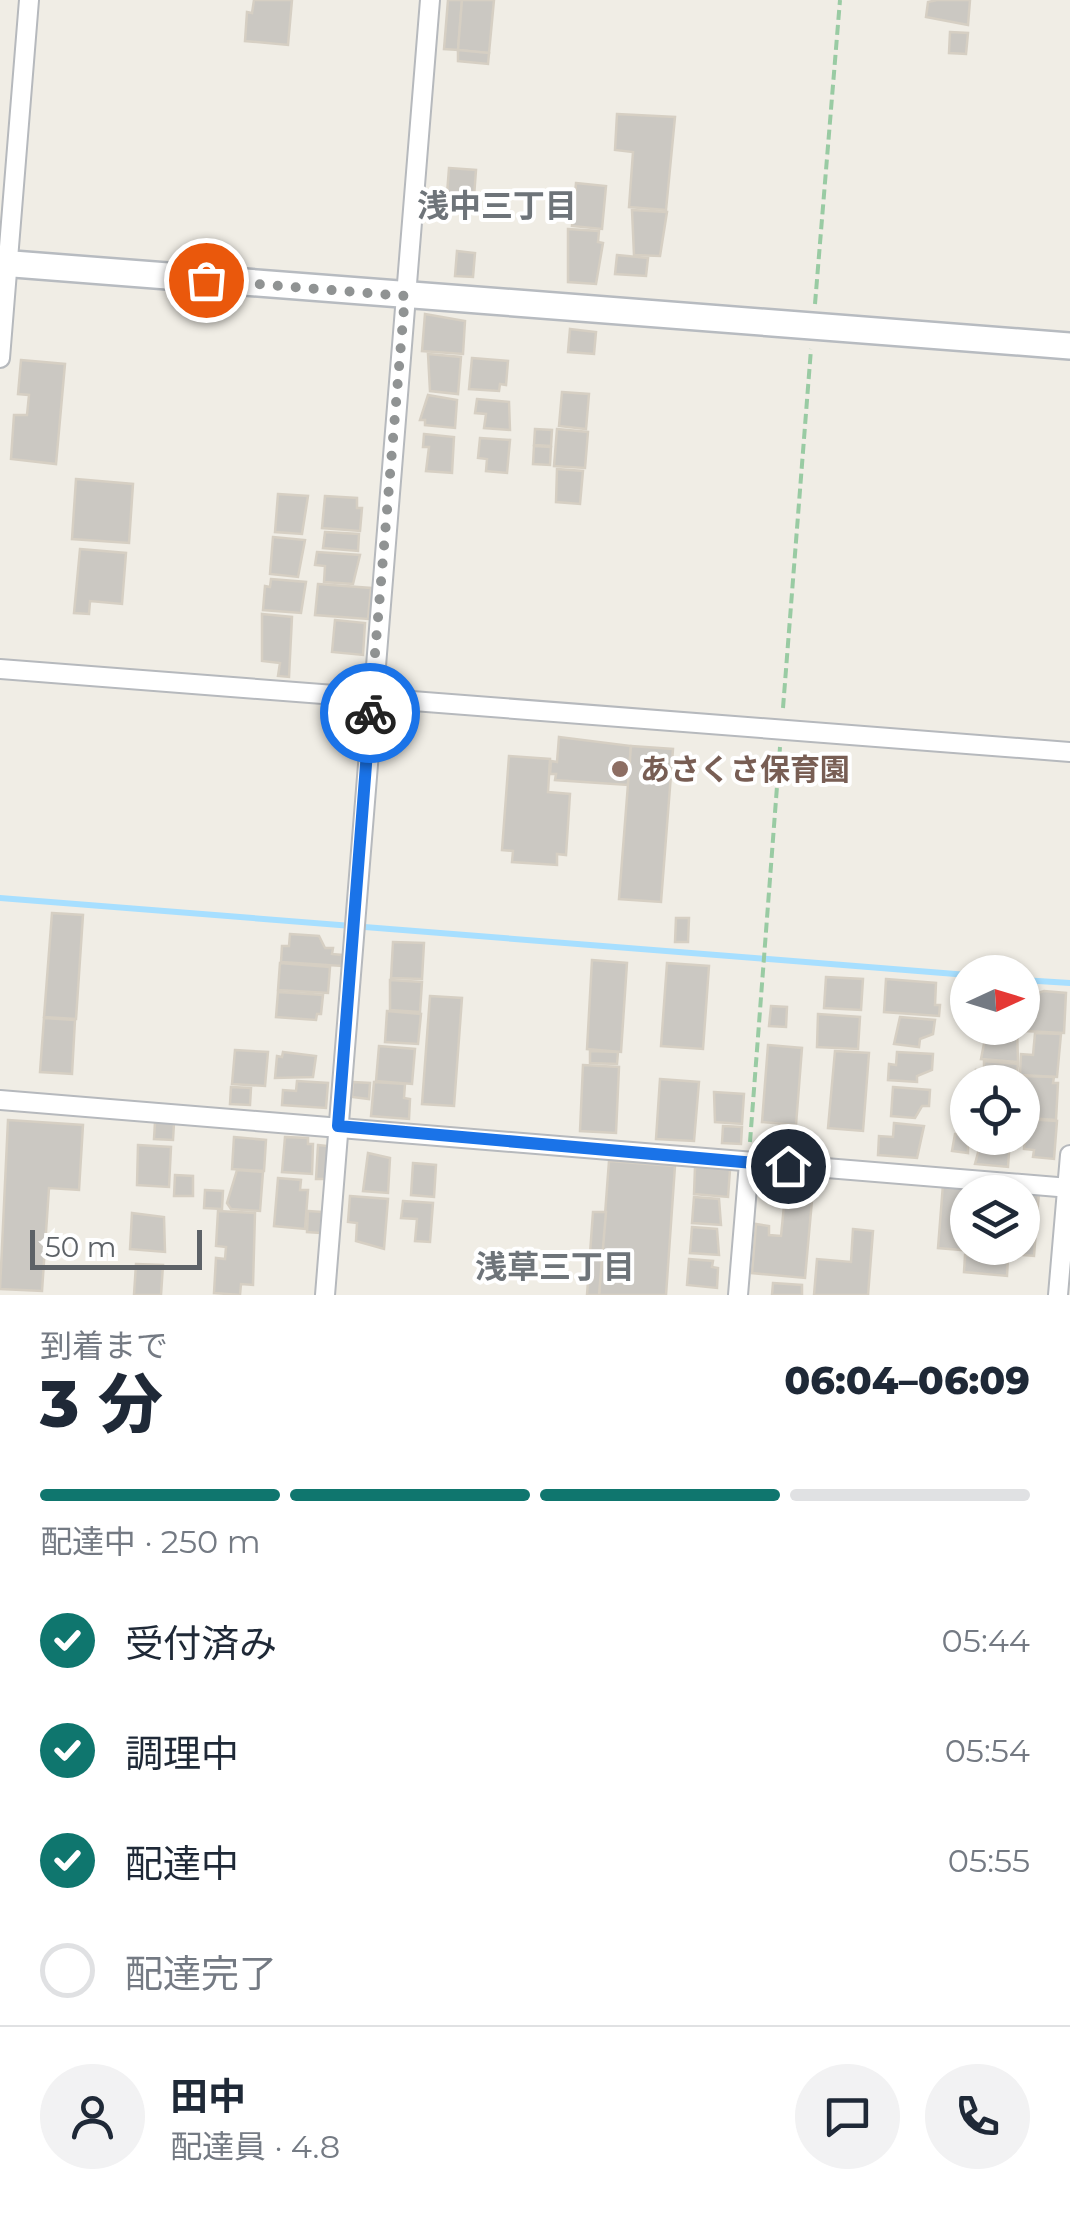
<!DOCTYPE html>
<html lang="ja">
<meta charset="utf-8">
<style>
:root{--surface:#fff;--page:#f2f2f3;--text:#1f2937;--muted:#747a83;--line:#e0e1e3;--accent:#0f766e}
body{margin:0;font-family:Montserrat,"Noto Sans JP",sans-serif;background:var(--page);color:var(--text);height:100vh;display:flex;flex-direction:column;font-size:38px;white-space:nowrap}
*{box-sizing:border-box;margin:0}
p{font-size:32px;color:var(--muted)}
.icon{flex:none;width:55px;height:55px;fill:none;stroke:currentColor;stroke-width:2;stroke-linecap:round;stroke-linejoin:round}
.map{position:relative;height:1295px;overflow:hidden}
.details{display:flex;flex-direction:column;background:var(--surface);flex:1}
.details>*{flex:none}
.needle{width:65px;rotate:86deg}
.buttons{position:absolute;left:950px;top:955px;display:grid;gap:20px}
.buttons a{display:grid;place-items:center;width:90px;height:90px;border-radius:50%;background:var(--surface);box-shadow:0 2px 8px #0004;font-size:50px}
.scale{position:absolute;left:30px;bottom:25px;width:172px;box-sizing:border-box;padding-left:10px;border:5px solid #5d6267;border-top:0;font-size:28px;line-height:35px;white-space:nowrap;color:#5d6267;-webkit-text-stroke:8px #fff;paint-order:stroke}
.pin{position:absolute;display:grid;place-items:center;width:85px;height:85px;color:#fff;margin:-42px;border:5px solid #fff;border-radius:50%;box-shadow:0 2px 10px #0007}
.courier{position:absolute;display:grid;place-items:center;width:100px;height:100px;margin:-50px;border:8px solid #1a73e8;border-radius:50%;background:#fff;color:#222;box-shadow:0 2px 12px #0007}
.summary em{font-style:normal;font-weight:800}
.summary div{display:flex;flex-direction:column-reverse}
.summary{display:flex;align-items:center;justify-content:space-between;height:170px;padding:0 40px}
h1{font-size:65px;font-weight:800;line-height:75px}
.bar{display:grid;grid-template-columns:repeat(4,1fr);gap:15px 10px;align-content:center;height:120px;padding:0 40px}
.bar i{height:12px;border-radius:8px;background:var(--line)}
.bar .on{background:var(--accent)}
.bar p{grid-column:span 4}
.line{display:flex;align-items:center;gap:25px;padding:0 40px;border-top:2px solid var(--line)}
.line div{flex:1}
.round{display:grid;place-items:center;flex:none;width:105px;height:105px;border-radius:52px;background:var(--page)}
ol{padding:0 40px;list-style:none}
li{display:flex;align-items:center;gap:30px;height:110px}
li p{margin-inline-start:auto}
li .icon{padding:10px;border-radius:50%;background:var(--accent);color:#fff;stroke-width:4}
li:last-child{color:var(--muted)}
li i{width:55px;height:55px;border:5px solid var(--line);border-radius:50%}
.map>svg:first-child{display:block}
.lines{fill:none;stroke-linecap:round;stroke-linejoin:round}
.stream{stroke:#a7dfff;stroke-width:6}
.building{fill:#cbc8c2;stroke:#d6cfc3;stroke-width:2.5;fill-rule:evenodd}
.street-casing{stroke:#b6b9bd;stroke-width:22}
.secondary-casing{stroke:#b7bbc0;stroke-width:30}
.path{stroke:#99cba3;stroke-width:4;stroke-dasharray:10 5;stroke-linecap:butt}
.street{stroke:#fff;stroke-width:18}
.secondary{stroke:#fff;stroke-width:25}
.done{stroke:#909393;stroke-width:10;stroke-dasharray:0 18}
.route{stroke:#1a73e8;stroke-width:12}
.education-dot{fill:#8d6e63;stroke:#fff;stroke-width:4}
.labels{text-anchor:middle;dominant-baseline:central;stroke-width:8;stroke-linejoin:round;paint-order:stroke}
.education-label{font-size:30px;font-weight:bold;fill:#785e54;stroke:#fff;text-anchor:start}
.neighbourhood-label{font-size:32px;font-weight:bold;fill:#6e7479;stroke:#fff}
</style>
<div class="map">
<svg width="1070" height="1295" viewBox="0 0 1070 1295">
<rect width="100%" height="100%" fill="#f0ede5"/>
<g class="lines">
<g class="stream">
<polyline points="0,898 968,975"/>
<polyline points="1022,980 1070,983"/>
</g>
</g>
<g class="building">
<polygon points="254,0 292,0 288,45 245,41 247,12 252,13"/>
<polygon points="448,0 462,0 458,50 444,49"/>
<polygon points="462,0 494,0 489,53 458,50"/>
<polygon points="937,0 970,0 968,25 926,17 928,2"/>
<polygon points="950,32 968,33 966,54 949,53"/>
<polygon points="458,50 489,53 488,64 458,61"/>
<polygon points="617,114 675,117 666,210 629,207 633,152 615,150"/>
<polygon points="449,168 476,170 473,210 446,207"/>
<polygon points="576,183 606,186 602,229 572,226"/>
<polygon points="632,210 667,212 660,256 634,255"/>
<polygon points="568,229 599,231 598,242 603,243 596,284 568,282"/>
<polygon points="457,251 475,253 473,277 455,276"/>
<polygon points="617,255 648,258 646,276 615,274"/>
<polygon points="425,314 465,321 463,354 422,351"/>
<polygon points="570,329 596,332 594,354 568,352"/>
<polygon points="428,354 461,357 458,394 430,391"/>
<polygon points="472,358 508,361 506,385 500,384 499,391 469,389"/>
<polygon points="21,360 65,364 56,464 11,459 14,415 27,415 29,395 18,394"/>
<polygon points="562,392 589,394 586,429 559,426"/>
<polygon points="428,395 457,400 455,428 425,425 425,420 420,420"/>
<polygon points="477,399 509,402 510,430 484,428 486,414 475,413"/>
<polygon points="535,429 552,430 551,446 534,445"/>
<polygon points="557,429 588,432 585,468 554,466"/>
<polygon points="424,434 454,437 452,473 426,471 429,447 423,447"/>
<polygon points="480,438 510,440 507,473 486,471 487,459 478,458"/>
<polygon points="534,446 551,447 550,465 533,464"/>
<polygon points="557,469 583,471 580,504 556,502"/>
<polygon points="76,479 133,484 129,543 72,539"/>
<polygon points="278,494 308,496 302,534 275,532"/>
<polygon points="325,496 357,498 357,508 362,508 360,531 322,528"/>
<polygon points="325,532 359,534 358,551 323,548"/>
<polygon points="273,537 305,540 298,577 270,574"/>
<polygon points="80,549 126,553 122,604 90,601 89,614 74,613"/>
<polygon points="317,552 360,555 353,584 324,582 325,566 315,565"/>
<polygon points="271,579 306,582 301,613 263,610 265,586 270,587"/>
<polygon points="318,584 371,588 368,619 315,615"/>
<polygon points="262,614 292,617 289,677 278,676 280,663 262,661"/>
<polygon points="335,620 365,623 363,655 332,652"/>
<polygon points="559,737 631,746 628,785 555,780 556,774 550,774 551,761 557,762"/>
<polygon points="631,746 673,749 661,902 619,899"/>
<polygon points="509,756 550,759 548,792 570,794 566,855 557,854 557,865 512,862 513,851 502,850"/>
<polygon points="52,913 83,915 76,1019 44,1017"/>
<polygon points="676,918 689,918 688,942 675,942"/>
<polygon points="290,934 319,936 325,948 333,948 332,954 342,955 342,966 281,962 282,946 289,946"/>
<polygon points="393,942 424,943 422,979 391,978"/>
<polygon points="592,960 627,963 621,1052 587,1049"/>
<polygon points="280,963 330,967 328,993 278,990"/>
<polygon points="667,963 709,966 703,1049 661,1046"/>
<polygon points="826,977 863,979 861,1010 824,1008"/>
<polygon points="886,979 936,983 935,1005 940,1005 939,1016 884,1012"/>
<polygon points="390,980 422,982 420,1012 390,1010"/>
<polygon points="1044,991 1066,993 1064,1033 1025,1031 1026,1014 1034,1014 1035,994"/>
<polygon points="278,992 323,995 321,1014 317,1014 316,1020 276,1017"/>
<polygon points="430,996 462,998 454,1106 422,1104"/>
<polygon points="771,1006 787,1007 786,1027 769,1026"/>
<polygon points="387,1011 421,1014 418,1044 385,1042"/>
<polygon points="818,1014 860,1017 858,1049 817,1047"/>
<polygon points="900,1017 935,1020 933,1034 920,1039 919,1047 894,1044"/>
<polygon points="44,1018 75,1020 72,1074 40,1072"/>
<polygon points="987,1028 1017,1028 1018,1062 981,1059"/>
<polygon points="1035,1033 1061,1034 1057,1077 1020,1075 1021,1054 1033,1055"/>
<polygon points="768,1045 802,1048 796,1125 762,1122"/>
<polygon points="379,1046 415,1049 412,1084 376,1081"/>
<polygon points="235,1050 268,1052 265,1086 232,1084"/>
<polygon points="590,1051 618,1052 617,1064 590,1063"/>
<polygon points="835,1051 869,1053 863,1131 828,1128"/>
<polygon points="283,1052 316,1056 313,1077 275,1078 277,1056 282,1057"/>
<polygon points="897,1052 933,1054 932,1070 917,1076 917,1082 888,1080 889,1064 896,1065"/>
<polygon points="984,1061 1018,1064 1016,1082 975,1082 976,1070 984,1071"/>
<polygon points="583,1065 619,1067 616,1133 580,1131"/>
<polygon points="1022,1076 1054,1077 1053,1083 1058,1083 1056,1120 1027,1118 1029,1096 1022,1096"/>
<polygon points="660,1079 699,1082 694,1141 656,1139"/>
<polygon points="297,1081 328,1083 326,1108 282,1105 283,1090 296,1091"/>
<polygon points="353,1082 370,1083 369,1099 352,1097"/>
<polygon points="374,1082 405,1084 404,1098 410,1099 409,1119 371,1116"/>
<polygon points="231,1087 251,1088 250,1105 230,1104"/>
<polygon points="893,1087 930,1090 929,1106 922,1106 915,1118 891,1116"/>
<polygon points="714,1092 744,1094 742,1124 715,1122"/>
<polygon points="1026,1119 1057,1121 1054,1159 1033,1157 1034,1150 1024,1149"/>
<polygon points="8,1120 83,1125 79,1190 49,1188 42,1291 0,1289"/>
<polygon points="155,1122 174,1123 173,1140 154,1139"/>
<polygon points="894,1123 924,1126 917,1158 878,1155 879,1136 893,1137"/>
<polygon points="723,1126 742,1127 741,1144 722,1143"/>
<polygon points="955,1134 968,1135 968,1153 952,1151"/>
<polygon points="234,1137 266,1140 264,1171 232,1169"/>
<polygon points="285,1137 308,1138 308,1144 313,1144 312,1174 282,1172"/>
<polygon points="982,1138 1010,1138 1008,1167 975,1164"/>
<polygon points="138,1145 171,1147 169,1187 137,1185"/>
<polygon points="318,1145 328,1146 326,1179 316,1179"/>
<polygon points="368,1153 390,1158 388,1193 363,1191"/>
<polygon points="609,1161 675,1166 666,1295 599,1295"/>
<polygon points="413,1163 436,1165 434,1197 411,1195"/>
<polygon points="695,1167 730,1170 728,1197 694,1194"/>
<polygon points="237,1170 263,1172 260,1211 231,1209 227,1203"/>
<polygon points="175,1175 193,1176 193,1196 174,1196"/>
<polygon points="787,1175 814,1178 805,1278 752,1273 756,1224 769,1226 769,1235 781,1236"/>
<polygon points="278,1178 301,1180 300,1190 308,1190 305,1229 274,1226"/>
<path d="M 943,1184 L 1039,1192 L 1034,1256 L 938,1248 ZM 968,1192 L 1022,1192 L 1022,1248 L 968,1248 Z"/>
<polygon points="205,1190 223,1191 222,1209 204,1208"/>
<polygon points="350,1196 388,1199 384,1249 356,1241 357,1223 348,1222"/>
<polygon points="694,1197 719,1199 721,1225 692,1223"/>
<polygon points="403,1201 433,1203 430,1242 415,1241 417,1219 401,1218"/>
<polygon points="218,1211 255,1213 253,1285 241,1284 240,1295 214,1293 216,1258 225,1259 226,1247 216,1246"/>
<polygon points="308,1211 322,1212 320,1233 307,1232"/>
<polygon points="593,1212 606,1212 599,1295 587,1295"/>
<polygon points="132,1213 164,1217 165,1252 130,1249"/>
<polygon points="692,1227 717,1229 719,1255 690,1253"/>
<polygon points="853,1229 873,1231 868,1295 814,1295 817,1259 851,1262"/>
<polygon points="965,1255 1008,1258 1007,1276 964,1272"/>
<polygon points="689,1259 713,1261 712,1267 718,1268 717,1288 687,1285"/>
<polygon points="136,1264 163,1265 161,1295 134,1295"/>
<polygon points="773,1283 802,1285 802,1295 772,1295"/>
</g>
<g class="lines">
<g class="street-casing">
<g id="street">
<polyline points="0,358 29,0"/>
<polyline points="0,669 1070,752"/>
<polyline points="0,1100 1070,1188"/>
<polyline points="325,1295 430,0"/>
<polyline points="738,1295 749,1163"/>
<polyline points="1058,1295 1070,1155"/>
</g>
</g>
<g class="secondary-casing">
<polyline id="secondary" points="0,263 1070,346"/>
</g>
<g class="path">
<polyline points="815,304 840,0"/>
<polyline points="783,708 811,349"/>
<polyline points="750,1142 780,747"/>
</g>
<use href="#street" class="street"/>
<use href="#secondary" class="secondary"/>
</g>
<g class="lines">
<polyline class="done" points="206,280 405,296 370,713"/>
<polyline class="route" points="370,713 338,1126 788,1166"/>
</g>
<circle class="education-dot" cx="620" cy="769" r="10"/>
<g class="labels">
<g class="education-label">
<text x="640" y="769">あさくさ保育園</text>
</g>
<g class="neighbourhood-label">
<text x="497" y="205">浅中三丁目</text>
<text x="555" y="1266">浅草三丁目</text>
</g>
</g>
</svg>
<div class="buttons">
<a><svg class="needle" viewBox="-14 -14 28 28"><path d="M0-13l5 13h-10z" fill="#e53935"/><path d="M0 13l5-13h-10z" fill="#747a83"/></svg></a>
<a><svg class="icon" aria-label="locate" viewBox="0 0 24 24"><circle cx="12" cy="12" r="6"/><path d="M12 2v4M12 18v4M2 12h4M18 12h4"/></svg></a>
<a><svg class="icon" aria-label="layers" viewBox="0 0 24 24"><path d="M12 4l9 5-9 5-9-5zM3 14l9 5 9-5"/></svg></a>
</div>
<div class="scale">50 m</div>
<div class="pin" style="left:206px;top:280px;background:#ea580c"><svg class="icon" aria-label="bag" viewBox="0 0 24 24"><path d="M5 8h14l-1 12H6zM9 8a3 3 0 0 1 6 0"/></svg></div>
<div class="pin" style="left:788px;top:1166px;background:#1f2937"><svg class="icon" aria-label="home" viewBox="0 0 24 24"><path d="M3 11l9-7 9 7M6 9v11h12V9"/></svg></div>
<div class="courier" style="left:370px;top:713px"><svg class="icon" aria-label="bike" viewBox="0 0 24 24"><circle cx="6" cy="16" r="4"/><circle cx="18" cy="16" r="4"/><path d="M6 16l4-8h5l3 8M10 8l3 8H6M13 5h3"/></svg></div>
</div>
<section class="details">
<div class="summary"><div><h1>3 分</h1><p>到着まで</p></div><em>06:04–06:09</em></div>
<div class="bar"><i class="on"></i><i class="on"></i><i class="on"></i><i></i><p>配達中 · 250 m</p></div>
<ol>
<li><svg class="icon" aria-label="check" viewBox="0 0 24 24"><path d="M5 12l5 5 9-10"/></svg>受付済み<p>05:44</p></li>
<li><svg class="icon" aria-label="check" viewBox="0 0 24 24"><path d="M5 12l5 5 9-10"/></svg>調理中<p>05:54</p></li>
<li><svg class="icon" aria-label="check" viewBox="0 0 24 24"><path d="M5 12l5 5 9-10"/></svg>配達中<p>05:55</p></li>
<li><i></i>配達完了</li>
</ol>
<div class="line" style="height:180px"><a class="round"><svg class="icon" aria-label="person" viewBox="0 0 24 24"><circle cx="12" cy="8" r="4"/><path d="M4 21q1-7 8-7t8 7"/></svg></a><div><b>田中</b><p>配達員 · 4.8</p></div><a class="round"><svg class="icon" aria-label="chat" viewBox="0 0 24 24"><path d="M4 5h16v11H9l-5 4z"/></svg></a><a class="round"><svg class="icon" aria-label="phone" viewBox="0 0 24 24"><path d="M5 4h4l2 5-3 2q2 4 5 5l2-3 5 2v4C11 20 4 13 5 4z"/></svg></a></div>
</section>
